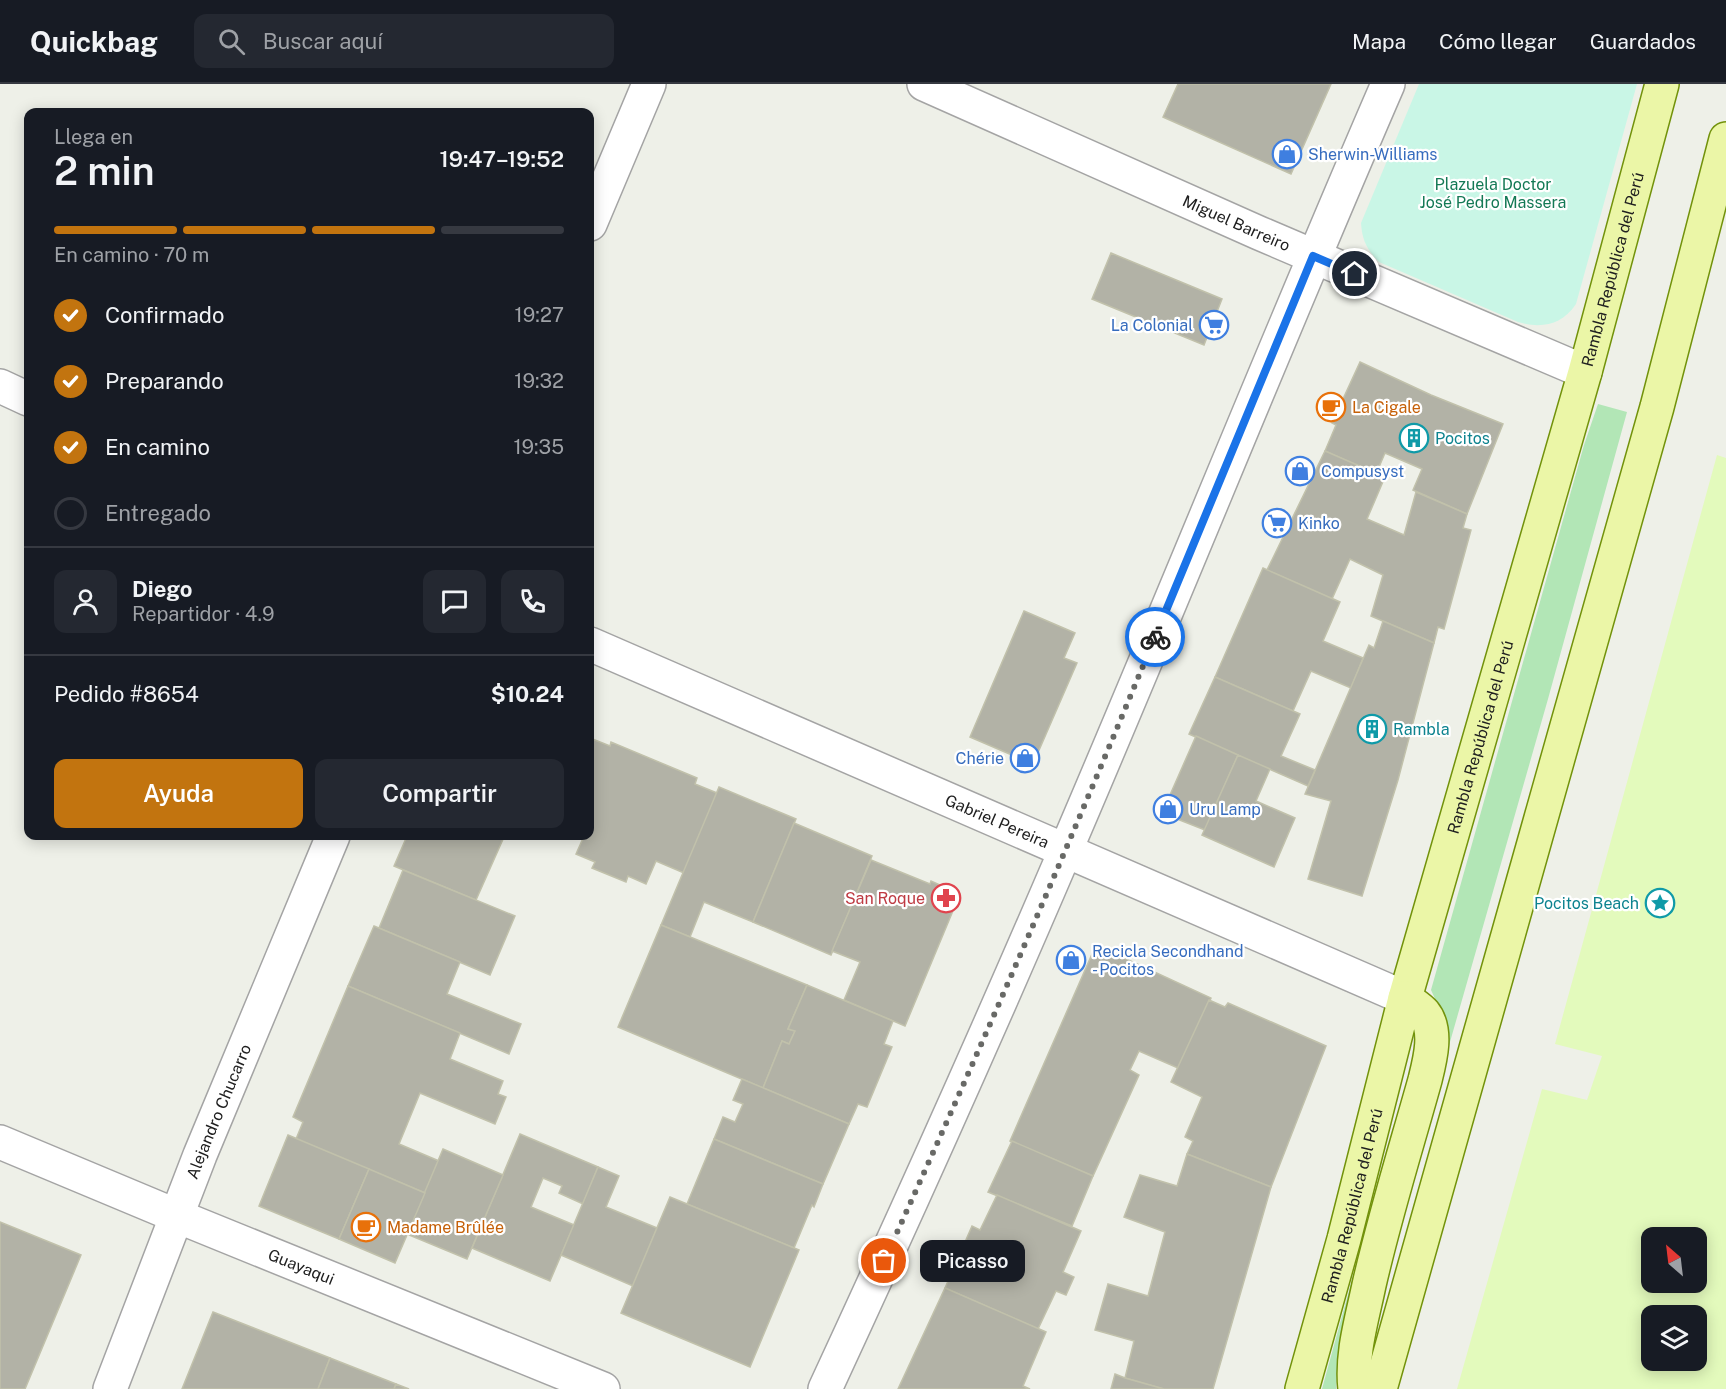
<!DOCTYPE html>
<html lang="es">
<meta charset="utf-8">
<style>
:root{--surface:#171b24;--page:#242831;--text:#f1f3f6;--muted:#9ea1a6;--line:#363941;--accent:#c2740f}
body{margin:0;font-family:"Public Sans",sans-serif;background:var(--page);color:var(--text);height:100vh;display:flex;flex-direction:column;font-size:22px;white-space:nowrap}
*{box-sizing:border-box;margin:0}
p{font-size:20px;color:var(--muted)}
.icon{flex:none;width:33px;height:33px;fill:none;stroke:currentColor;stroke-width:2;stroke-linecap:round;stroke-linejoin:round}
.map{position:relative;flex:1;overflow:hidden}
.sheet{position:absolute;left:24px;top:24px;width:570px;height:732px;display:flex;flex-direction:column;background:var(--surface);border-radius:12px;box-shadow:0 3px 15px #0003}
.sheet>*{flex:none}
.needle{width:39px;rotate:332deg}
.buttons{position:absolute;left:1641px;top:1143px;display:grid;gap:12px}
.buttons a{display:grid;place-items:center;width:66px;height:66px;border-radius:12px;background:var(--surface);box-shadow:0 3px 15px #0003;font-size:30px}
.pin{position:absolute;display:grid;place-items:center;width:51px;height:51px;color:#fff;margin:-26px;border:3px solid #fff;border-radius:50%;box-shadow:0 2px 6px #0007}
.courier{position:absolute;display:grid;place-items:center;width:60px;height:60px;margin:-30px;border:4px solid #1a73e8;border-radius:50%;background:#fff;color:#222;box-shadow:0 2px 8px #0007}
.bubble{position:absolute;height:42px;border-radius:12px;background:var(--surface);box-shadow:0 3px 15px #0003;font-size:20px;font-weight:600;line-height:42px;text-align:center}
.headline em{font-style:normal;font-weight:600}
.headline div{display:flex;flex-direction:column-reverse}
.headline{display:flex;align-items:center;justify-content:space-between;height:102px;padding:0 30px}
h1{font-size:39px;font-weight:600;line-height:45px}
.bar{display:grid;grid-template-columns:repeat(4,1fr);gap:9px 6px;align-content:center;height:72px;padding:0 30px}
.bar i{height:8px;border-radius:4px;background:var(--line)}
.bar .selected{background:var(--accent)}
.bar p{grid-column:span 4}
.line{display:flex;align-items:center;gap:15px;padding:0 30px;border-top:2px solid var(--line)}
.line div{flex:1}
.round{display:grid;place-items:center;flex:none;width:63px;height:63px;border-radius:12px;background:var(--page)}
ol{padding:0 30px;list-style:none}
li{display:flex;align-items:center;gap:18px;height:66px}
li p{margin-inline-start:auto}
li .icon{padding:6px;border-radius:50%;background:var(--accent);color:#fff;stroke-width:4}
li:last-child{color:var(--muted)}
li i{width:33px;height:33px;border:3px solid var(--line);border-radius:50%}
.cta{display:flex;gap:12px;margin-top:auto;padding:12px 30px}
.cta a{flex:1;height:69px;border-radius:12px;background:var(--accent);color:#fff;font-size:24px;font-weight:600;line-height:69px;text-align:center}
.cta a+a{background:var(--page);color:var(--text)}
header{display:flex;align-items:center;gap:36px;box-sizing:border-box;height:84px;padding:0 30px;background:var(--surface);border-bottom:2px solid var(--line)}
header strong{font-size:28px}
nav{display:flex;gap:33px;margin-inline-start:auto;font-size:21px}
.search{width:420px;height:54px;background:var(--page);display:flex;align-items:center;gap:15px;box-sizing:border-box;padding:0 21px;border-radius:12px;color:var(--muted);font-size:22px}
.map>svg:first-child{display:block}
.grass{fill:#b2e6b6}
.sand{fill:#e3fabc;fill-rule:evenodd}
.park{fill:#c9f6e6}
.building{fill:#b2b2a6;stroke:#c1c1ab;stroke-width:1.5}
.lines{fill:none;stroke-linecap:round;stroke-linejoin:round}
.minor-casing{stroke:#a4a4a4;stroke-width:36}
.tertiary-casing{stroke:#a4a4a4;stroke-width:36}
.primary-casing{stroke:#72920b;stroke-width:36}
.minor{stroke:#fff;stroke-width:33}
.tertiary{stroke:#fff;stroke-width:33}
.primary{stroke:#ebf6a7;stroke-width:33}
.done{stroke:#686966;stroke-width:6;stroke-dasharray:0 10.8}
.route{stroke:#1a73e8;stroke-width:8}
.labels{text-anchor:middle;dominant-baseline:central;stroke-width:4.5;stroke-linejoin:round;paint-order:stroke}
.shop-label{font-size:16px;fill:#366cbe;stroke:#fff;text-anchor:start}
.park-label{font-size:16px;fill:#147955;stroke:#fff}
.street-label{font-size:16px;fill:#202020;stroke:#fff}
.food-label{font-size:16px;fill:#c56008;stroke:#fff;text-anchor:start}
.culture-label{font-size:16px;fill:#0d838f;stroke:#fff;text-anchor:start}
.health-label{font-size:16px;fill:#be3a42;stroke:#fff;text-anchor:end}
</style>
<header>
<strong>Quickbag</strong>
<div class="search"><svg class="icon" aria-label="search" viewBox="0 0 24 24"><circle cx="10" cy="10" r="6"/><path d="M15 15l6 6"/></svg>Buscar aquí</div>
<nav><a>Mapa</a><a>Cómo llegar</a><a>Guardados</a></nav>
</header>
<div class="map">
<svg width="1726" height="1305" viewBox="0 0 1726 1305">
<rect width="100%" height="100%" fill="#eef0e8"/>
<g class="grass">
<polygon points="1598,320 1627,328 1548,615 1388,1175 1441,928 1431,906 1584,361"/>
<polygon points="1417,973 1418,980 1337,1286 1336,1305 1322,1305 1412,977"/>
</g>
<path class="sand" d="M 1717,371 L 1726,374 L 1726,1305 L 1457,1305 L 1542,1005 L 1587,1016 L 1602,972 L 1555,960 ZM 1652,1154 L 1696,1154 L 1696,1198 L 1652,1198 ZM 1652,1232 L 1696,1232 L 1696,1276 L 1652,1276 Z"/>
<path class="park" d="M 1419,0 L 1637,0 L 1576,220 C 1562,241 1541,245 1518,238 L 1379,178 C 1367,166 1362,156 1361,139 Z"/>
<g class="building">
<polygon points="1178,0 1331,0 1291,90 1163,33"/>
<polygon points="1111,169 1222,215 1204,261 1092,215"/>
<polygon points="1360,278 1431,311 1503,340 1467,430 1413,406 1422,385 1385,369 1376,390 1325,367 1336,341 1332,339"/>
<polygon points="1325,367 1385,393 1367,435 1404,451 1416,408 1467,430 1463,444 1471,446 1444,545 1438,543 1434,559 1371,532 1383,491 1350,475 1332,515 1267,486"/>
<polygon points="1263,484 1340,518 1323,557 1363,574 1351,604 1311,587 1293,627 1215,593"/>
<polygon points="1024,527 1075,549 1064,574 1077,579 1033,680 970,653"/>
<polygon points="1383,537 1434,559 1398,696 1362,812 1308,795 1331,717 1305,710 1369,561 1374,564"/>
<polygon points="1215,593 1300,630 1281,672 1315,686 1308,702 1189,650"/>
<polygon points="1196,652 1238,671 1205,746 1162,729"/>
<polygon points="590,654 610,662 611,658 697,694 695,700 717,709 684,789 656,777 646,800 628,792 626,798 592,784 595,778 576,770 584,752 590,752"/>
<polygon points="1238,671 1270,685 1256,717 1295,734 1274,783 1202,751"/>
<polygon points="719,703 796,735 753,838 704,818 690,853 661,841"/>
<polygon points="794,739 872,772 831,871 753,838"/>
<polygon points="407,752 501,752 504,753 476,816 394,782"/>
<polygon points="871,776 930,800 931,797 960,810 905,942 844,916 860,878 832,867"/>
<polygon points="403,786 515,832 490,891 379,844"/>
<polygon points="661,841 807,901 788,945 795,947 789,960 782,957 763,1004 618,943"/>
<polygon points="374,842 460,878 447,910 521,940 509,970 348,902"/>
<polygon points="1096,861 1211,914 1178,984 1139,967 1130,986 1139,991 1093,1092 1010,1057"/>
<polygon points="807,901 893,937 884,960 892,963 867,1023 858,1020 849,1040 763,1004 782,957 789,960 795,947 788,945"/>
<polygon points="348,902 460,949 450,975 503,997 498,1010 506,1013 495,1040 420,1009 399,1060 439,1077 425,1109 296,1055 303,1038 293,1033"/>
<polygon points="1209,916 1225,923 1228,919 1326,962 1271,1103 1187,1070 1193,1057 1185,1053 1202,1013 1171,998"/>
<polygon points="742,995 849,1040 823,1100 714,1055 723,1033 735,1038 743,1020 733,1016"/>
<polygon points="520,1050 598,1083 583,1120 559,1109 562,1102 543,1094 531,1123 574,1141 550,1197 472,1164"/>
<polygon points="288,1051 369,1085 339,1155 259,1122"/>
<polygon points="714,1055 823,1100 814,1123 812,1121 794,1164 687,1120"/>
<polygon points="1012,1057 1093,1092 1072,1142 988,1108"/>
<polygon points="443,1065 503,1091 467,1175 407,1150"/>
<polygon points="1187,1070 1271,1103 1213,1305 1164,1305 1125,1294 1134,1257 1095,1246 1108,1200 1148,1212 1165,1148 1124,1133 1140,1091 1177,1102"/>
<polygon points="598,1083 619,1092 606,1123 657,1144 633,1202 561,1171"/>
<polygon points="369,1085 425,1109 395,1179 339,1155"/>
<polygon points="997,1111 1081,1147 1063,1188 1074,1193 1066,1211 1056,1207 1038,1245 945,1204 972,1142 980,1146"/>
<polygon points="670,1113 799,1166 750,1283 621,1229"/>
<polygon points="0,1138 81,1171 25,1305 0,1305"/>
<polygon points="945,1204 1046,1248 1023,1302 1030,1305 898,1305"/>
<polygon points="213,1228 330,1274 318,1305 182,1305"/>
<polygon points="330,1274 396,1300 394,1305 318,1305"/>
<polygon points="1115,1290 1125,1294 1164,1305 1111,1305"/>
<polygon points="396,1300 409,1305 394,1305"/>
</g>
<g class="lines">
<g class="minor-casing">
<g id="minor">
<path id="s1" d="M 924,0 L 1259,149 L 1585,288"/>
<polyline points="590,140 649,0"/>
<polyline points="0,302 28,315"/>
<path id="s2" d="M 590,560 L 1405,914"/>
<path id="s3" d="M 0,1058 L 177,1132 L 603,1305"/>
<path id="s4" d="M 110,1305 L 200,1071 L 333,752"/>
</g>
</g>
<g class="tertiary-casing">
<path id="tertiary" d="M 825,1305 C 907,1128 987,950 1064,770 C 1174,514 1277,256 1388,0"/>
</g>
<g class="primary-casing">
<g id="primary">
<path id="s5" d="M 1302,1305 L 1344,1155 L 1405,914 L 1585,288 L 1662,0"/>
<path d="M 1355,1305 C 1351,1270 1362,1235 1369,1201 C 1385,1131 1406,1064 1425,996 C 1430,976 1438,946 1424,929 C 1419,923 1411,919 1405,914"/>
<polyline points="1380,1305 1657,323 1726,55"/>
</g>
</g>
<use href="#minor" class="minor"/>
<use href="#tertiary" class="tertiary"/>
<use href="#primary" class="primary"/>
</g>
<g class="lines">
<path class="done" d="M 884,1177 C 978,971 1068,763 1155,553"/>
<polyline class="route" points="1155,553 1313,172 1355,190"/>
</g>
<defs>
<g id="shop-ring" transform="scale(1.5)"><circle r="9.5" fill="#fff" stroke="#3f7fe0" stroke-width="1.5"/><path d="M-5-2.5h2.3a2.7 3.5 0 0 1 5.4 0H5L5.5 6h-11ZM-1.5-2.5h3a1.5 2.3 0 0 0-3 0Z" fill="#3f7fe0"/></g>
<g id="supermarket-ring" transform="scale(1.5)"><circle r="9.5" fill="#fff" stroke="#3f7fe0" stroke-width="1.5"/><path d="M-6-5.5h2.5l.6 2H6L4.5 2H-2.5L-4.4-4H-6ZM-1.5 3.2a1.3 1.3 0 1 0 .1 0ZM3 3.2a1.3 1.3 0 1 0 .1 0Z" fill="#3f7fe0"/></g>
<g id="cafe-ring" transform="scale(1.5)"><circle r="9.5" fill="#fff" stroke="#e8710a" stroke-width="1.5"/><path d="M-5.5-4.5H6V0H3Q3 3.5 0 3.5H-2.5Q-5.5 3.5-5.5 0ZM3-3.2v2h1.7v-2ZM-6 4.5H4V6H-6Z" fill="#e8710a"/></g>
<g id="building-ring" transform="scale(1.5)"><circle r="9.5" fill="#fff" stroke="#0f9aa8" stroke-width="1.5"/><path d="M-4-6H4V6H1V3H-1V6H-4ZM-2.5-4.3h1.7v1.8h-1.7ZM.8-4.3h1.7v1.8H.8ZM-2.5-1h1.7V.8h-1.7ZM.8-1h1.7V.8H.8Z" fill="#0f9aa8"/></g>
<g id="pharmacy-ring" transform="scale(1.5)"><circle r="9.5" fill="#fff" stroke="#e0444e" stroke-width="1.5"/><path d="M-2-6h4v4h4v4h-4v4h-4v-4h-4v-4h4Z" fill="#e0444e"/></g>
<g id="sight-ring" transform="scale(1.5)"><circle r="9.5" fill="#fff" stroke="#0f9aa8" stroke-width="1.5"/><path d="M0-6L1.8-2.2L6-1.7L2.9 1.2L3.7 5.4L0 3.3L-3.7 5.4L-2.9 1.2L-6-1.7L-1.8-2.2Z" fill="#0f9aa8"/></g>
</defs>
<g fill-rule="evenodd">
<use href="#shop-ring" x="1287" y="70"/>
<use href="#supermarket-ring" x="1214" y="241"/>
<use href="#cafe-ring" x="1331" y="323"/>
<use href="#building-ring" x="1414" y="354"/>
<use href="#shop-ring" x="1300" y="387"/>
<use href="#supermarket-ring" x="1277" y="439"/>
<use href="#building-ring" x="1372" y="645"/>
<use href="#shop-ring" x="1025" y="674"/>
<use href="#shop-ring" x="1168" y="725"/>
<use href="#pharmacy-ring" x="946" y="814"/>
<use href="#sight-ring" x="1660" y="819"/>
<use href="#shop-ring" x="1071" y="876"/>
<use href="#cafe-ring" x="366" y="1143"/>
</g>
<g class="labels">
<g class="shop-label">
<text x="1308" y="70">Sherwin-Williams</text>
<text x="1193" y="241" text-anchor="end">La Colonial</text>
<text x="1321" y="387">Compusyst</text>
<text x="1298" y="439">Kinko</text>
<text x="1004" y="674" text-anchor="end">Chérie</text>
<text x="1189" y="725">Uru Lamp</text>
<text x="1092" y="867">Recicla Secondhand<tspan x="1092" dy="18">- Pocitos</tspan></text>
</g>
<g class="park-label">
<text x="1493" y="100">Plazuela Doctor<tspan x="1493" dy="18">José Pedro Massera</tspan></text>
</g>
<g class="street-label">
<text stroke="none"><textPath href="#s1" startOffset="342">Miguel Barreiro</textPath></text>
<text stroke="none"><textPath href="#s5" startOffset="1162">Rambla República del Perú</textPath></text>
<text stroke="none"><textPath href="#s5" startOffset="676">Rambla República del Perú</textPath></text>
<text stroke="none"><textPath href="#s2" startOffset="444">Gabriel Pereira</textPath></text>
<text stroke="none"><textPath href="#s4" startOffset="298">Alejandro Chucarro</textPath></text>
<text stroke="none"><textPath href="#s5" startOffset="190">Rambla República del Perú</textPath></text>
<text stroke="none"><textPath href="#s3" startOffset="326">Guayaqui</textPath></text>
</g>
<g class="food-label">
<text x="1352" y="323">La Cigale</text>
<text x="387" y="1143">Madame Brûlée</text>
</g>
<g class="culture-label">
<text x="1435" y="354">Pocitos</text>
<text x="1393" y="645">Rambla</text>
<text x="1639" y="819" text-anchor="end">Pocitos Beach</text>
</g>
<g class="health-label">
<text x="925" y="814">San Roque</text>
</g>
</g>
</svg>
<div class="buttons">
<a><svg class="needle" viewBox="-14 -14 28 28"><path d="M0-13l5 13h-10z" fill="#e53935"/><path d="M0 13l5-13h-10z" fill="#9ea1a6"/></svg></a>
<a><svg class="icon" aria-label="layers" viewBox="0 0 24 24"><path d="M12 4l9 5-9 5-9-5zM3 14l9 5 9-5"/></svg></a>
</div>
<div class="pin" style="left:884px;top:1177px;background:#ea580c"><svg class="icon" aria-label="bag" viewBox="0 0 24 24"><path d="M5 8h14l-1 12H6zM9 8a3 3 0 0 1 6 0"/></svg></div>
<div class="pin" style="left:1355px;top:190px;background:#1f2937"><svg class="icon" aria-label="home" viewBox="0 0 24 24"><path d="M3 11l9-7 9 7M6 9v11h12V9"/></svg></div>
<div class="courier" style="left:1155px;top:553px"><svg class="icon" aria-label="bike" viewBox="0 0 24 24"><circle cx="6" cy="16" r="4"/><circle cx="18" cy="16" r="4"/><path d="M6 16l4-8h5l3 8M10 8l3 8H6M13 5h3"/></svg></div>
<div class="bubble" style="left:920px;top:1156px;width:105px">Picasso</div>
<section class="sheet">
<div class="headline"><div><h1>2 min</h1><p>Llega en</p></div><em>19:47–19:52</em></div>
<div class="bar"><i class="selected"></i><i class="selected"></i><i class="selected"></i><i></i><p>En camino · 70 m</p></div>
<ol>
<li><svg class="icon" aria-label="check" viewBox="0 0 24 24"><path d="M5 12l5 5 9-10"/></svg>Confirmado<p>19:27</p></li>
<li><svg class="icon" aria-label="check" viewBox="0 0 24 24"><path d="M5 12l5 5 9-10"/></svg>Preparando<p>19:32</p></li>
<li><svg class="icon" aria-label="check" viewBox="0 0 24 24"><path d="M5 12l5 5 9-10"/></svg>En camino<p>19:35</p></li>
<li><i></i>Entregado</li>
</ol>
<div class="line" style="height:108px"><a class="round"><svg class="icon" aria-label="person" viewBox="0 0 24 24"><circle cx="12" cy="8" r="4"/><path d="M4 21q1-7 8-7t8 7"/></svg></a><div><b>Diego</b><p>Repartidor · 4.9</p></div><a class="round"><svg class="icon" aria-label="chat" viewBox="0 0 24 24"><path d="M4 5h16v11H9l-5 4z"/></svg></a><a class="round"><svg class="icon" aria-label="phone" viewBox="0 0 24 24"><path d="M5 4h4l2 5-3 2q2 4 5 5l2-3 5 2v4C11 20 4 13 5 4z"/></svg></a></div>
<div class="line" style="height:78px"><div>Pedido #8654</div><b>$10.24</b></div>
<div class="cta"><a>Ayuda</a><a>Compartir</a></div>
</section>
</div>
